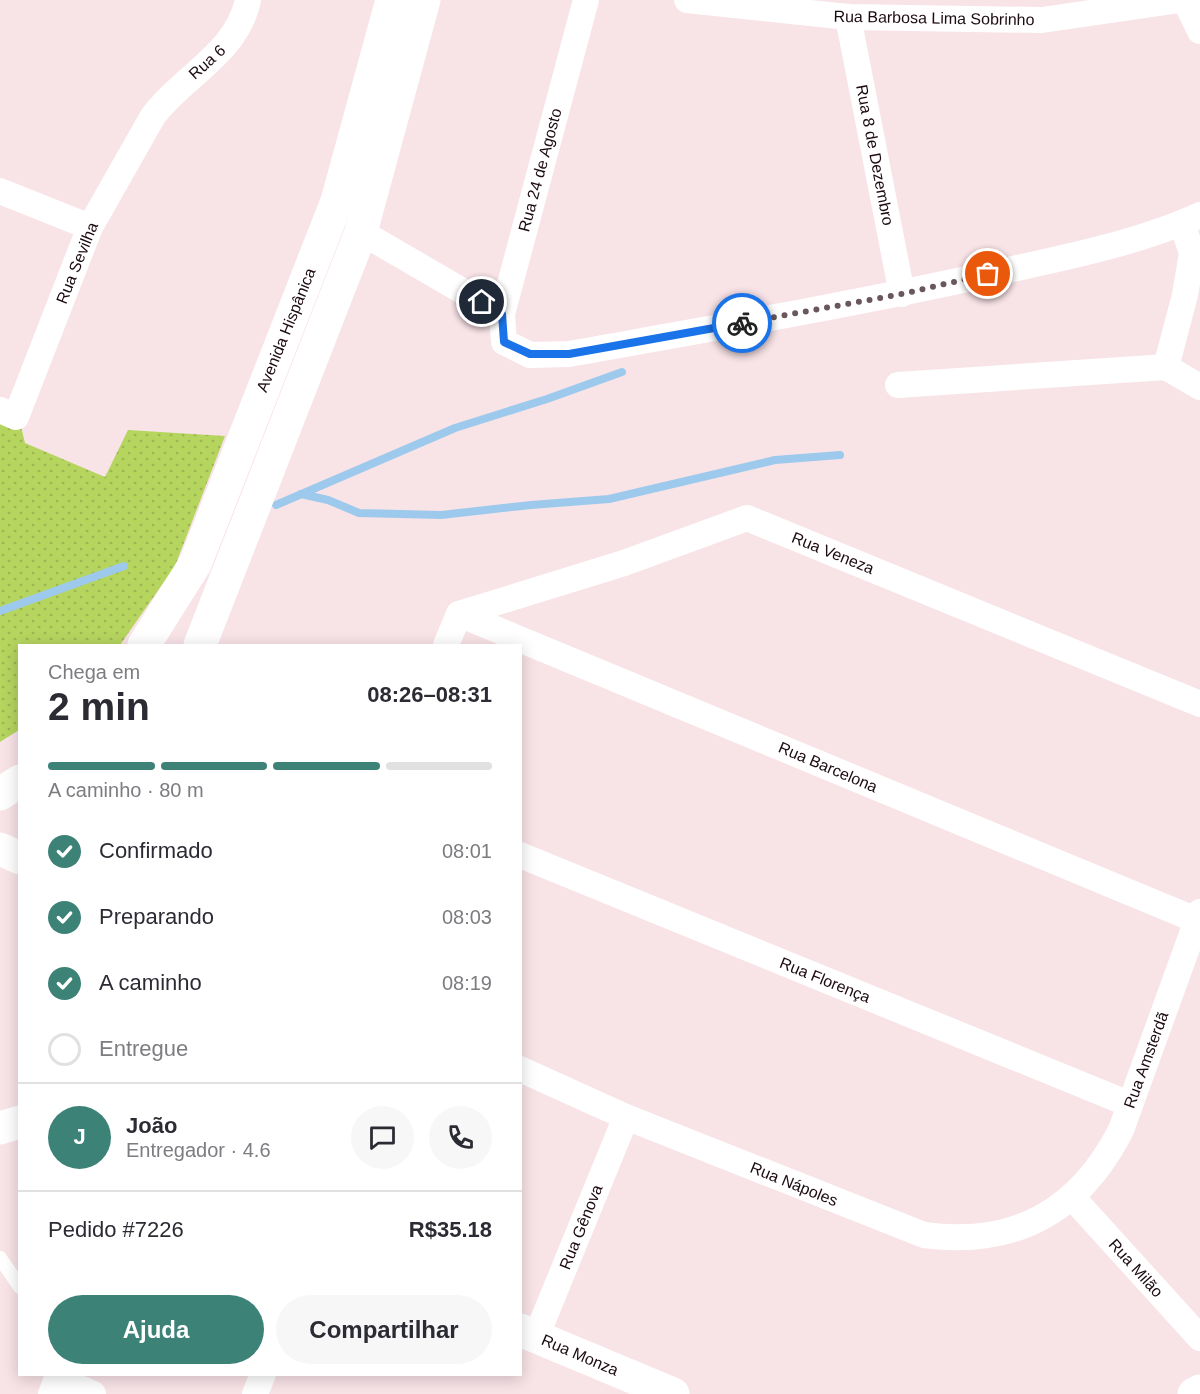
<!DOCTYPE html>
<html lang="pt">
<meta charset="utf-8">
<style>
:root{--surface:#fff;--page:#f7f7f7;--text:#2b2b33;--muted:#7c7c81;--line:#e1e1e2;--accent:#3d8277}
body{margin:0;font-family:Helvetica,sans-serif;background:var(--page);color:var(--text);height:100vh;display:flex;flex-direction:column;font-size:22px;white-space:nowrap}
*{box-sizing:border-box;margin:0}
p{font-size:20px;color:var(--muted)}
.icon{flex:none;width:33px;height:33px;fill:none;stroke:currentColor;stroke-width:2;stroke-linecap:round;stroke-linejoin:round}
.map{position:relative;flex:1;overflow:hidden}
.details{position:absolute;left:18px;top:644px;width:504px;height:732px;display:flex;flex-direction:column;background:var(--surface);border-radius:0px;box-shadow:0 3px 15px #0003}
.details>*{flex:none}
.pin{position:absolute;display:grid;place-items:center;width:51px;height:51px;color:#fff;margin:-26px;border:3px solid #fff;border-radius:50%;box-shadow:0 2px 6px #0007}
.courier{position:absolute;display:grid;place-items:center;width:60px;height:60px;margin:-30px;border:4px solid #1a73e8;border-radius:50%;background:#fff;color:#222;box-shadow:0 2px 8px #0007}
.overview em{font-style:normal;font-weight:800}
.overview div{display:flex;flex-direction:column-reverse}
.overview{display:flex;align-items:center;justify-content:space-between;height:102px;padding:0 30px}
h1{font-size:39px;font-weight:800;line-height:45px}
.bar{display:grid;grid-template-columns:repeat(4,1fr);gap:9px 6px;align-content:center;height:72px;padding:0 30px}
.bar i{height:8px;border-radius:4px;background:var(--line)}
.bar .active{background:var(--accent)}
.bar p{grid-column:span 4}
.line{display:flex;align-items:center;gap:15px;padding:0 30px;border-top:2px solid var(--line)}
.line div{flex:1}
.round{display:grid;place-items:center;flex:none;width:63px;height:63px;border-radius:32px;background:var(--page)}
ol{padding:0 30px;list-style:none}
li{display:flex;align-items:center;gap:18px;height:66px}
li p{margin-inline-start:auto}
li .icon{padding:6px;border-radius:50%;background:var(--accent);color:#fff;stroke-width:4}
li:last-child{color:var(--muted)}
li i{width:33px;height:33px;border:3px solid var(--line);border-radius:50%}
.cta{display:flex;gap:12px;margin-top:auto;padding:12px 30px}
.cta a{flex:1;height:69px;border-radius:36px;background:var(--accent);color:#fff;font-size:24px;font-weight:800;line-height:69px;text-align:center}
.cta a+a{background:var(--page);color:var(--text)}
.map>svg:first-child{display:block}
.park{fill:url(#park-dots)}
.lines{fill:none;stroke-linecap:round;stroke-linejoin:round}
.stream{stroke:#9dcaec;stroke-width:8}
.service{stroke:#fff;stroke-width:14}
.minor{stroke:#fff;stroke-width:26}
.secondary{stroke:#fff;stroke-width:33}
.done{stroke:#69575b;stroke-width:6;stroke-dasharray:0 10.8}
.route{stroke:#1a73e8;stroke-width:8}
.labels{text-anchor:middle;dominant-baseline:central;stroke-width:4.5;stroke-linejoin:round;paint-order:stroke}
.street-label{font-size:16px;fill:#1c0b10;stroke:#fff}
</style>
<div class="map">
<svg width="1200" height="1394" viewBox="0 0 1200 1394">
<defs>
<pattern id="park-dots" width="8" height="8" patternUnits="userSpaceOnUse" patternTransform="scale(1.5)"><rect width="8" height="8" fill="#b5d55f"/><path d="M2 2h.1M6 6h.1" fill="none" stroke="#9bb652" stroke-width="1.8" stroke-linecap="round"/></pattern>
</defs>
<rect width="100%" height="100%" fill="#f8e3e7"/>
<polygon class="park" points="0,399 16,406 25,443 105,477 128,430 225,436 175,566 120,645 20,645 19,730 0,742"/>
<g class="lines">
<g class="stream">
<polyline points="301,494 328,500 359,513 441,515 531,505 609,499 775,460 840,455"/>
<polyline points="276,505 455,428 547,399 622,372"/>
<polyline points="0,611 124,566"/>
</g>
<polyline class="service" points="0,1258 20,1287"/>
<g class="minor">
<path d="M 586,0 L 502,314 L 504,342 L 530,355 L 569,354 C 709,329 850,305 990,274 C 1058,259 1136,244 1200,215"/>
<polyline points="687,0 848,17 1042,20 1180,0"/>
<polyline points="1185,0 1200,31"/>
<polyline points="848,17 902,294"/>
<polyline points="0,191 90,227"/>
<polyline points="1182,223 1192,253 1185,295 1166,367 1200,387"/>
<polyline points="361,232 502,314"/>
<polyline points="898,385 1166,367"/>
<path d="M 0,410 L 16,417 L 90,227 L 153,116 C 183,76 237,53 248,0"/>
<polyline points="459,614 1196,920"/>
<polyline points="459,614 624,563 747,518 1200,704"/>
<polyline points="446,645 459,614"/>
<polyline points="520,855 1129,1104"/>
<path d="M 520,1069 L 626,1117 L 924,1235 C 1015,1247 1079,1212 1121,1130 L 1200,912"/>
<polyline points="1072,1197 1200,1338"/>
<polyline points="536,1337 626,1117"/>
<polyline points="51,1394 57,1378 93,1394"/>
<polyline points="255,1394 263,1374"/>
</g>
<g class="secondary">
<polyline points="144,645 195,564 337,201 392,0"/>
<polyline points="200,645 361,232 424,0"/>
<polyline points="0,794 20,781"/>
<polyline points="0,849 20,858"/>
<polyline points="0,1128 20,1122"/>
<polyline points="520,1330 673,1394"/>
<polyline points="1194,1394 1200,1391"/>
</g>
</g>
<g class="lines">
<polyline class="done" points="742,323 902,294 988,274"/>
<polyline class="route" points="482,302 502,314 504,342 530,354 569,354 742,323"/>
</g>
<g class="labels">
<g class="street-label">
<text transform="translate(934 18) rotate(1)">Rua Barbosa Lima Sobrinho</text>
<text transform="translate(207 62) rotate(-42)">Rua 6</text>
<text transform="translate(875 155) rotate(79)">Rua 8 de Dezembro</text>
<text transform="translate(540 170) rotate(-75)">Rua 24 de Agosto</text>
<text transform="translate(77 263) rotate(-68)">Rua Sevilha</text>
<text transform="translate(286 330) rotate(-68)">Avenida Hispânica</text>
<text transform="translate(833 553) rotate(22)">Rua Veneza</text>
<text transform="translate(828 767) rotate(23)">Rua Barcelona</text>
<text transform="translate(825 980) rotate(22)">Rua Florença</text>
<text transform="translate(1146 1060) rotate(-70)">Rua Amsterdã</text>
<text transform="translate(794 1184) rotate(22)">Rua Nápoles</text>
<text transform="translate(581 1227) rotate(-68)">Rua Gênova</text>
<text transform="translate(1136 1268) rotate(48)">Rua Milão</text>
<text transform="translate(580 1355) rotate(23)">Rua Monza</text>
</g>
</g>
</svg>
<div class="pin" style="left:988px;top:274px;background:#ea580c"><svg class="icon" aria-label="bag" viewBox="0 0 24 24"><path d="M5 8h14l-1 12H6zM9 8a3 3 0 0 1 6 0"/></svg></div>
<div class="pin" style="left:482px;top:302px;background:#1f2937"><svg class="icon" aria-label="home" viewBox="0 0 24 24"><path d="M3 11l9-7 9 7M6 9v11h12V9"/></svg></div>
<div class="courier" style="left:742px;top:323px"><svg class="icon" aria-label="bike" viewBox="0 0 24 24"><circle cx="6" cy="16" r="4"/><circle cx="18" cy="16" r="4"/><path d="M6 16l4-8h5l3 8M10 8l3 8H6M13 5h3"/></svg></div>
<section class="details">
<div class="overview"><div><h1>2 min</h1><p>Chega em</p></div><em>08:26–08:31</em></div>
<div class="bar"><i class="active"></i><i class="active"></i><i class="active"></i><i></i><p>A caminho · 80 m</p></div>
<ol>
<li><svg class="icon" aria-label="check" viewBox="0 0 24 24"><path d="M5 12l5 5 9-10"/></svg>Confirmado<p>08:01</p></li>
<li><svg class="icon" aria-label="check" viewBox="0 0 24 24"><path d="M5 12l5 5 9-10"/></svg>Preparando<p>08:03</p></li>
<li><svg class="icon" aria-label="check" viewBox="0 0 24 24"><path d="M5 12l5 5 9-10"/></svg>A caminho<p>08:19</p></li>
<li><i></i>Entregue</li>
</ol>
<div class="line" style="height:108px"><b class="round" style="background:var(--accent);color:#fff">J</b><div><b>João</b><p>Entregador · 4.6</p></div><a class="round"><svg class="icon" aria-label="chat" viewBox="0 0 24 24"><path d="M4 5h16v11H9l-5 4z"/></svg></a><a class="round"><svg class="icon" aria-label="phone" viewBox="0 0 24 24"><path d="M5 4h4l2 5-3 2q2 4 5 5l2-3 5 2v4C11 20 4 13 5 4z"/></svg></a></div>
<div class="line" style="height:78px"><div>Pedido #7226</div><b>R$35.18</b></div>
<div class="cta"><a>Ajuda</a><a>Compartilhar</a></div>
</section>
</div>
